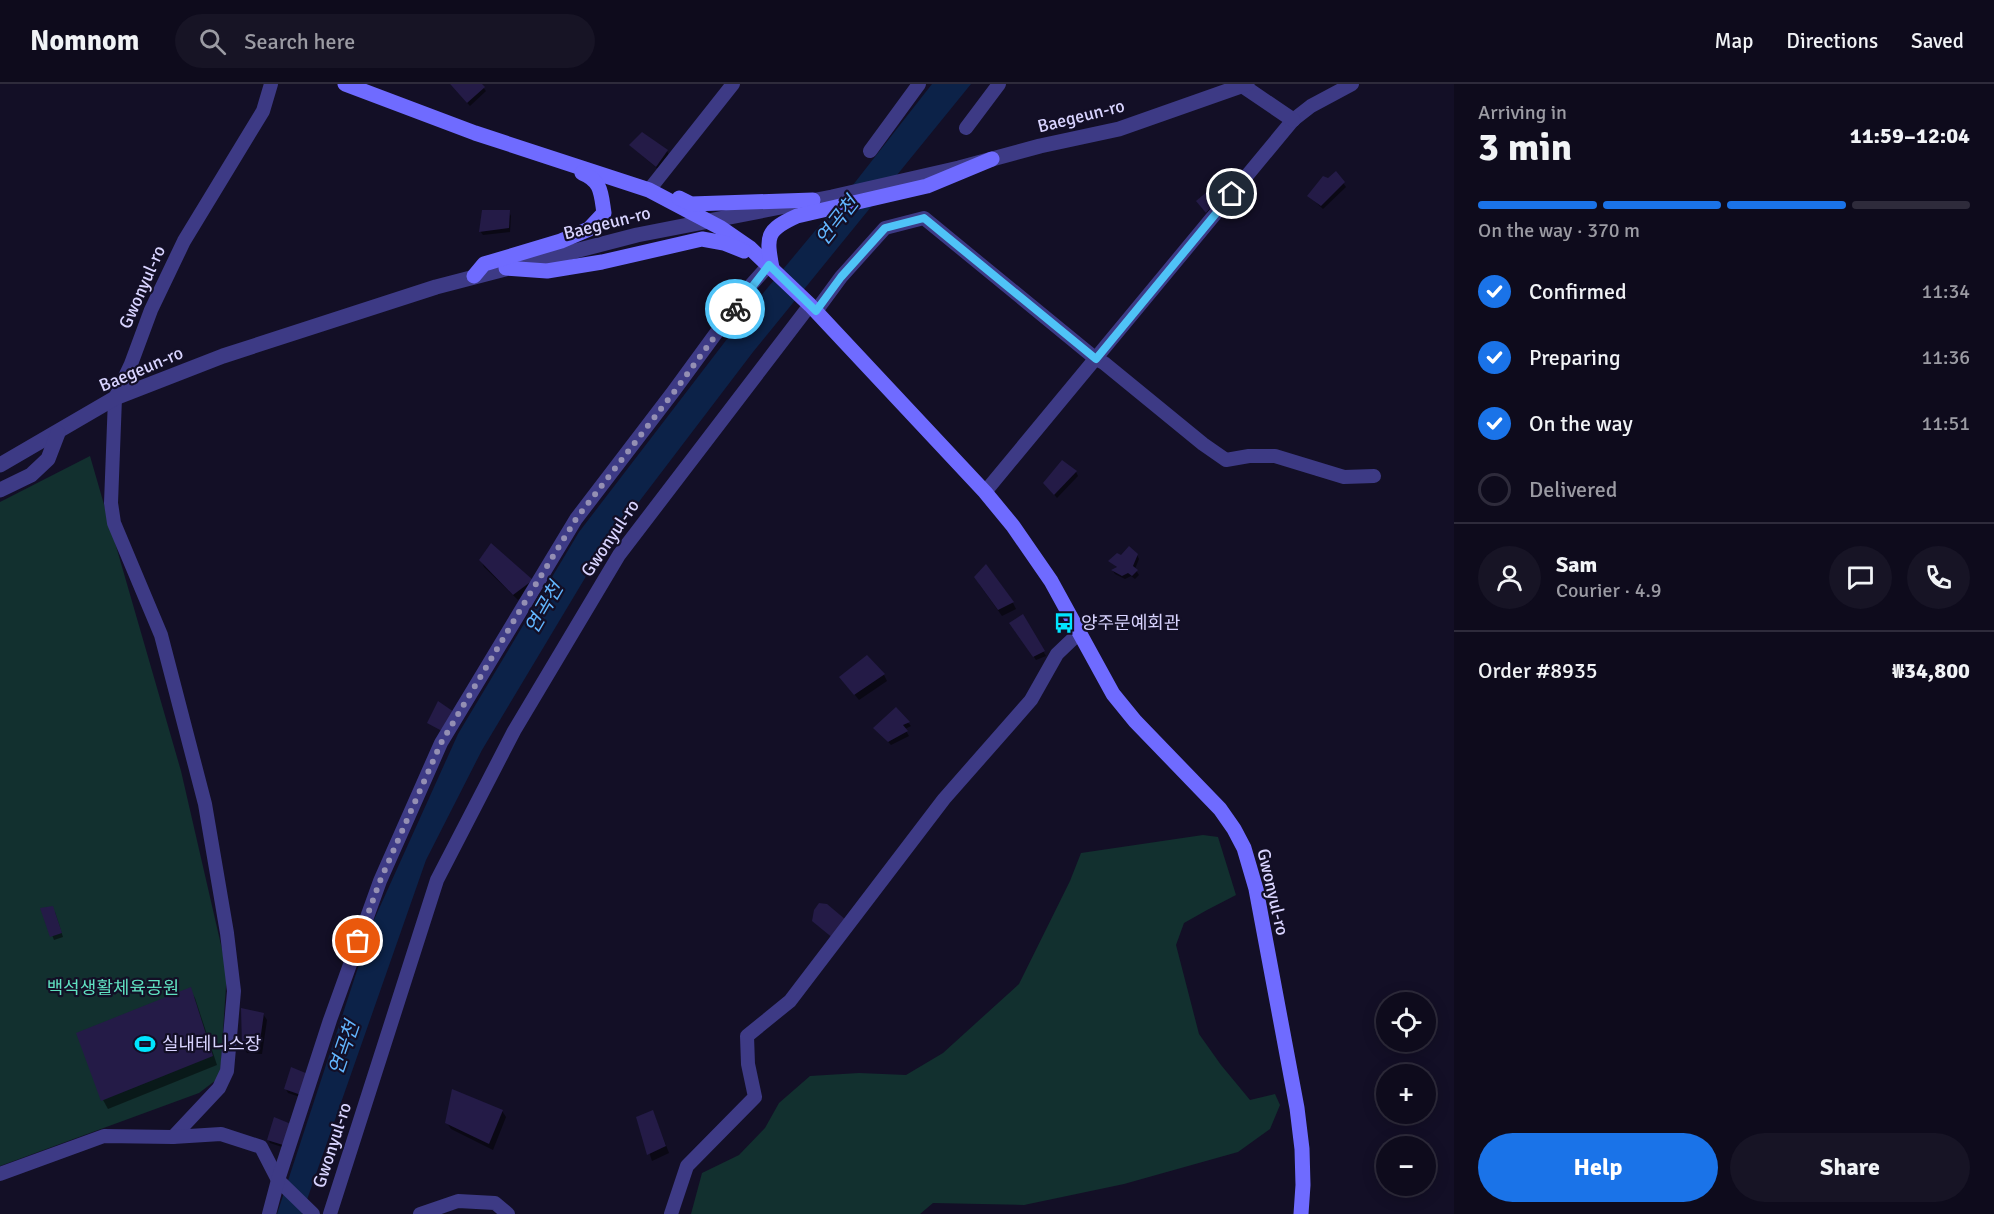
<!DOCTYPE html>
<meta charset="utf-8">
<style>
:root{--surface:#0e0b1c;--page:#171425;--text:#f1f3f6;--muted:#9b9ba3;--line:#2e2b3b;--accent:#1a73e8}
body{margin:0;font-family:Signika,"Noto Sans KR",sans-serif;background:var(--page);color:var(--text);height:100vh;display:flex;flex-direction:column;font-size:22px;white-space:nowrap}
*{box-sizing:border-box;margin:0}
p{font-size:20px;color:var(--muted)}
.icon{flex:none;width:33px;height:33px;fill:none;stroke:currentColor;stroke-width:2;stroke-linecap:round;stroke-linejoin:round}
.map{position:relative;flex:1;overflow:hidden}
.details{display:flex;flex-direction:column;background:var(--surface);width:540px}
.details>*{flex:none}
.controls{position:absolute;left:1376px;top:908px;display:grid;gap:12px}
.controls a{display:grid;place-items:center;width:60px;height:60px;border-radius:50%;background:var(--surface);box-shadow:0 3px 15px #0003,0 0 0 2px var(--line);font-size:30px}
.pin{position:absolute;display:grid;place-items:center;width:51px;height:51px;color:#fff;margin:-26px;border:3px solid #fff;border-radius:50%;box-shadow:0 2px 6px #0007}
.courier{position:absolute;display:grid;place-items:center;width:60px;height:60px;margin:-30px;border:4px solid #4fc3f7;border-radius:50%;background:#fff;color:#222;box-shadow:0 2px 8px #0007}
.head em{font-style:normal;font-weight:800}
.head div{display:flex;flex-direction:column-reverse}
.head{display:flex;align-items:center;justify-content:space-between;height:102px;padding:0 24px}
h1{font-size:39px;font-weight:800;line-height:45px}
.bar{display:grid;grid-template-columns:repeat(4,1fr);gap:9px 6px;align-content:center;height:72px;padding:0 24px}
.bar i{height:8px;border-radius:4px;background:var(--line)}
.bar .active{background:var(--accent)}
.bar p{grid-column:span 4}
.line{display:flex;align-items:center;gap:15px;padding:0 24px;border-top:2px solid var(--line)}
.line div{flex:1}
.round{display:grid;place-items:center;flex:none;width:63px;height:63px;border-radius:32px;background:var(--page)}
ol{padding:0 24px;list-style:none}
li{display:flex;align-items:center;gap:18px;height:66px}
li p{margin-inline-start:auto}
li .icon{padding:6px;border-radius:50%;background:var(--accent);color:#fff;stroke-width:4}
li:last-child{color:var(--muted)}
li i{width:33px;height:33px;border:3px solid var(--line);border-radius:50%}
.button{display:flex;gap:12px;margin-top:auto;padding:12px 24px}
.button a{flex:1;height:69px;border-radius:36px;background:var(--accent);color:#fff;font-size:24px;font-weight:800;line-height:69px;text-align:center}
.button a+a{background:var(--page);color:var(--text)}
header{display:flex;align-items:center;gap:36px;box-sizing:border-box;height:84px;padding:0 30px;background:var(--surface);border-bottom:2px solid var(--line)}
header strong{font-size:28px}
nav{display:flex;gap:33px;margin-inline-start:auto;font-size:21px}
.search{width:420px;height:54px;background:var(--page);display:flex;align-items:center;gap:15px;box-sizing:border-box;padding:0 21px;border-radius:33px;color:var(--muted);font-size:22px}
main{display:flex;flex:1;min-height:0}
.map>svg:first-child{display:block}
.green{fill:#12302f}
.water{fill:#0c2248}
.shadow{fill:#0007}
.building{fill:#241b47}
.lines{fill:none;stroke-linecap:round;stroke-linejoin:round}
.minor{stroke:#3d3a85;stroke-width:14}
.tertiary{stroke:#3d3a85;stroke-width:15}
.secondary{stroke:#6f6bff;stroke-width:15}
.done{stroke:#948fb3;stroke-width:6;stroke-dasharray:0 10.8}
.route{stroke:#4fc3f7;stroke-width:8}
.labels{text-anchor:middle;dominant-baseline:central;stroke-width:4.5;stroke-linejoin:round;paint-order:stroke}
.street-label{font-size:18px;fill:#d9d4ff;stroke:#130f26}
.poi-label{font-size:18px;fill:#d9d4ff;stroke:#130f26;text-anchor:start}
.park-label{font-size:18px;fill:#5fe0c0;stroke:#130f26}
.water-label{font-size:20px;font-style:italic;fill:#62b6ff;stroke:#130f26}
</style>
<header>
<strong>Nomnom</strong>
<div class="search"><svg class="icon" aria-label="search" viewBox="0 0 24 24"><circle cx="10" cy="10" r="6"/><path d="M15 15l6 6"/></svg>Search here</div>
<nav><a>Map</a><a>Directions</a><a>Saved</a></nav>
</header>
<main>
<div class="map">
<svg width="1454" height="1130" viewBox="0 0 1454 1130">
<rect width="100%" height="100%" fill="#130f26"/>
<g class="green">
<polygon points="90,372 181,687 227,887 220,993 199,1009 0,1082 0,418"/>
<polygon points="1203,751 1218,753 1236,811 1207,826 1184,839 1176,861 1199,950 1221,981 1250,1016 1275,1010 1280,1021 1270,1045 1238,1068 1124,1100 1024,1121 933,1119 920,1130 691,1130 702,1089 739,1071 765,1044 779,1019 810,992 859,989 906,991 943,969 1019,900 1070,797 1081,769"/>
</g>
<polygon class="water" points="932,0 971,0 753,268 600,469 482,666 426,776 302,1130 277,1130 373,838 458,650 579,448 750,225 849,106"/>
<g class="shadow">
<polygon points="450,0 480,0 486,7 470,22"/>
<polygon points="631,62 667,67 669,71 659,86"/>
<polygon points="1328,96 1343,99 1346,103 1323,125 1309,112"/>
<polygon points="1223,109 1225,113 1209,132 1200,121"/>
<polygon points="509,128 511,132 510,148 483,151 480,147"/>
<polygon points="1062,378 1076,388 1078,392 1057,414 1045,399"/>
<polygon points="491,461 535,503 518,516 484,483 481,476"/>
<polygon points="1137,471 1139,475 1135,485 1139,491 1135,495 1131,492 1125,495 1115,490 1113,487 1118,484 1110,477 1121,472"/>
<polygon points="986,482 1013,519 1016,525 1002,532 979,500"/>
<polygon points="1023,532 1046,572 1036,576 1011,539"/>
<polygon points="884,591 887,597 859,616 841,594"/>
<polygon points="896,625 911,642 905,645 909,652 891,661 875,644"/>
<polygon points="42,825 55,828 63,853 54,856"/>
<polygon points="190,905 195,914 217,981 108,1025 103,1016"/>
<polygon points="263,930 267,936 262,970 247,969 243,963"/>
<polygon points="292,985 303,1014 288,1009 286,1005"/>
<polygon points="502,1027 506,1033 493,1066 451,1045 447,1039"/>
<polygon points="653,1028 669,1069 652,1077 638,1034"/>
<polygon points="275,1035 285,1064 270,1059 268,1055"/>
</g>
<g class="building">
<polygon points="450,0 482,0 485,3 467,19"/>
<polygon points="642,48 668,66 656,83 629,61"/>
<polygon points="1336,87 1345,98 1321,122 1307,112 1323,92 1328,94"/>
<polygon points="1214,102 1224,108 1206,129 1196,117"/>
<polygon points="482,126 510,126 509,144 479,148"/>
<polygon points="1062,376 1077,387 1054,411 1043,399"/>
<polygon points="491,459 533,496 513,511 479,476"/>
<polygon points="1129,462 1138,470 1133,482 1138,486 1132,492 1128,489 1122,492 1111,486 1117,483 1108,477 1117,469 1121,471"/>
<polygon points="986,480 1014,518 998,526 974,493"/>
<polygon points="1023,530 1045,567 1033,573 1009,539"/>
<polygon points="867,571 885,590 854,611 839,593"/>
<polygon points="438,617 454,628 442,647 427,639"/>
<polygon points="896,623 910,638 903,641 908,647 888,658 873,644"/>
<polygon points="819,819 827,820 846,836 834,855 812,837 814,826"/>
<polygon points="53,822 62,849 50,853 40,824"/>
<polygon points="191,903 213,972 101,1017 76,949"/>
<polygon points="241,924 264,929 259,964 242,963"/>
<polygon points="291,983 308,990 301,1011 284,1005"/>
<polygon points="452,1005 503,1026 489,1060 445,1039"/>
<polygon points="653,1026 666,1062 647,1071 636,1033"/>
<polygon points="274,1033 291,1040 283,1061 267,1056"/>
</g>
<g class="lines">
<g class="minor">
<polyline points="966,44 999,0"/>
<polyline points="870,67 919,0"/>
<polyline points="649,106 733,0"/>
<polyline points="816,227 841,193 885,144 924,134 1096,275 1104,279 1203,360 1226,376 1249,372 1275,372 1344,393 1374,392"/>
<polyline points="985,408 1293,36 1311,22 1352,0"/>
<polyline points="173,1053 219,1004 227,987 234,907 227,849 205,720 161,551 114,439 111,419 115,314 131,280 151,226 184,157 263,27 271,0"/>
<polyline points="0,1090 104,1052 173,1053 221,1050 261,1063 278,1096 313,1130"/>
<polyline points="269,1130 278,1096 330,936 380,797 441,659 576,435 673,308 752,200 769,181"/>
<polyline points="330,1130 437,796 514,647 619,471 810,221"/>
<polyline points="420,1130 458,1117 495,1119 508,1130"/>
<polyline points="671,1130 687,1082 755,1013 748,980 747,952 790,917 944,715 1031,616 1057,570 1079,549"/>
</g>
<g class="tertiary">
<polyline points="1243,2 1293,36"/>
<polyline points="0,381 115,314 223,272 436,203 637,151 832,113 959,84 1040,62 1119,45 1247,0"/>
<polyline points="0,406 31,391 48,375 58,349"/>
</g>
<g class="secondary">
<polyline points="345,0 475,49 649,106 721,144 750,164 810,221 985,408 1013,442 1051,497 1113,610 1135,637 1220,725 1234,745 1244,764 1256,805 1297,1024 1302,1065 1303,1101 1301,1130"/>
<polyline points="679,114 691,120 813,116"/>
<polyline points="506,184 547,187 602,178 702,155 724,159 744,167"/>
<path d="M 772,184 C 766,152 766,146 797,132 L 927,102 L 992,75"/>
<path d="M 474,192 L 484,180 L 561,157 L 589,145 L 604,129 C 601,110 602,97 582,89"/>
</g>
</g>
<g class="lines">
<polyline class="done" points="358,857 380,797 441,659 528,513 576,435 674,308 735,225"/>
<polyline class="route" points="735,225 769,181 816,227 841,193 885,144 924,134 1096,275 1232,110"/>
</g>
<defs>
<g id="bus-bare" transform="scale(1.62)"><path d="M-5-6H5V4H4V6H2V4H-2V6H-4V4H-5ZM-3.5-4V0h7V-4ZM-3.5 1.2v1.5H-2V1.2ZM2 1.2v1.5H3.5V1.2Z" fill="#00e5ff" stroke="#130f26" stroke-width="2.5" paint-order="stroke"/></g>
<g id="stadium-bare" transform="scale(1.62)"><path d="M0-5a6.5 5 0 1 0 0 10a6.5 5 0 1 0 0-10ZM-3.5-1.8h7v3.6h-7Z" fill="#00e5ff" stroke="#130f26" stroke-width="2.5" paint-order="stroke"/></g>
</defs>
<g fill-rule="evenodd">
<use href="#bus-bare" x="1064" y="539"/>
<use href="#stadium-bare" x="145" y="960"/>
</g>
<g class="labels">
<g class="street-label">
<text transform="translate(1081 32) rotate(-14)">Baegeun-ro</text>
<text transform="translate(607 139) rotate(-14)">Baegeun-ro</text>
<text transform="translate(142 203) rotate(-66)">Gwonyul-ro</text>
<text transform="translate(141 285) rotate(-23)">Baegeun-ro</text>
<text transform="translate(610 454) rotate(-56)">Gwonyul-ro</text>
<text transform="translate(1273 808) rotate(77)">Gwonyul-ro</text>
<text transform="translate(332 1061) rotate(-72)">Gwonyul-ro</text>
</g>
<g class="poi-label">
<text x="1081" y="539">양주문예회관</text>
<text x="162" y="960">실내테니스장</text>
</g>
<g class="park-label">
<text x="113" y="904">백석생활체육공원</text>
</g>
<g class="water-label">
<text transform="translate(837 137) rotate(-52)">연곡천</text>
<text transform="translate(544 524) rotate(-60)">연곡천</text>
<text transform="translate(344 964) rotate(-71)">연곡천</text>
</g>
</g>
</svg>
<div class="controls">
<a><svg class="icon" aria-label="locate" viewBox="0 0 24 24"><circle cx="12" cy="12" r="6"/><path d="M12 2v4M12 18v4M2 12h4M18 12h4"/></svg></a>
<a>+</a>
<a>−</a>
</div>
<div class="pin" style="left:358px;top:857px;background:#ea580c"><svg class="icon" aria-label="bag" viewBox="0 0 24 24"><path d="M5 8h14l-1 12H6zM9 8a3 3 0 0 1 6 0"/></svg></div>
<div class="pin" style="left:1232px;top:110px;background:#1f2937"><svg class="icon" aria-label="home" viewBox="0 0 24 24"><path d="M3 11l9-7 9 7M6 9v11h12V9"/></svg></div>
<div class="courier" style="left:735px;top:225px"><svg class="icon" aria-label="bike" viewBox="0 0 24 24"><circle cx="6" cy="16" r="4"/><circle cx="18" cy="16" r="4"/><path d="M6 16l4-8h5l3 8M10 8l3 8H6M13 5h3"/></svg></div>
</div>
<section class="details">
<div class="head"><div><h1>3 min</h1><p>Arriving in</p></div><em>11:59–12:04</em></div>
<div class="bar"><i class="active"></i><i class="active"></i><i class="active"></i><i></i><p>On the way · 370 m</p></div>
<ol>
<li><svg class="icon" aria-label="check" viewBox="0 0 24 24"><path d="M5 12l5 5 9-10"/></svg>Confirmed<p>11:34</p></li>
<li><svg class="icon" aria-label="check" viewBox="0 0 24 24"><path d="M5 12l5 5 9-10"/></svg>Preparing<p>11:36</p></li>
<li><svg class="icon" aria-label="check" viewBox="0 0 24 24"><path d="M5 12l5 5 9-10"/></svg>On the way<p>11:51</p></li>
<li><i></i>Delivered</li>
</ol>
<div class="line" style="height:108px"><a class="round"><svg class="icon" aria-label="person" viewBox="0 0 24 24"><circle cx="12" cy="8" r="4"/><path d="M4 21q1-7 8-7t8 7"/></svg></a><div><b>Sam</b><p>Courier · 4.9</p></div><a class="round"><svg class="icon" aria-label="chat" viewBox="0 0 24 24"><path d="M4 5h16v11H9l-5 4z"/></svg></a><a class="round"><svg class="icon" aria-label="phone" viewBox="0 0 24 24"><path d="M5 4h4l2 5-3 2q2 4 5 5l2-3 5 2v4C11 20 4 13 5 4z"/></svg></a></div>
<div class="line" style="height:78px"><div>Order #8935</div><b>₩34,800</b></div>
<div class="button"><a>Help</a><a>Share</a></div>
</section>
</main>
